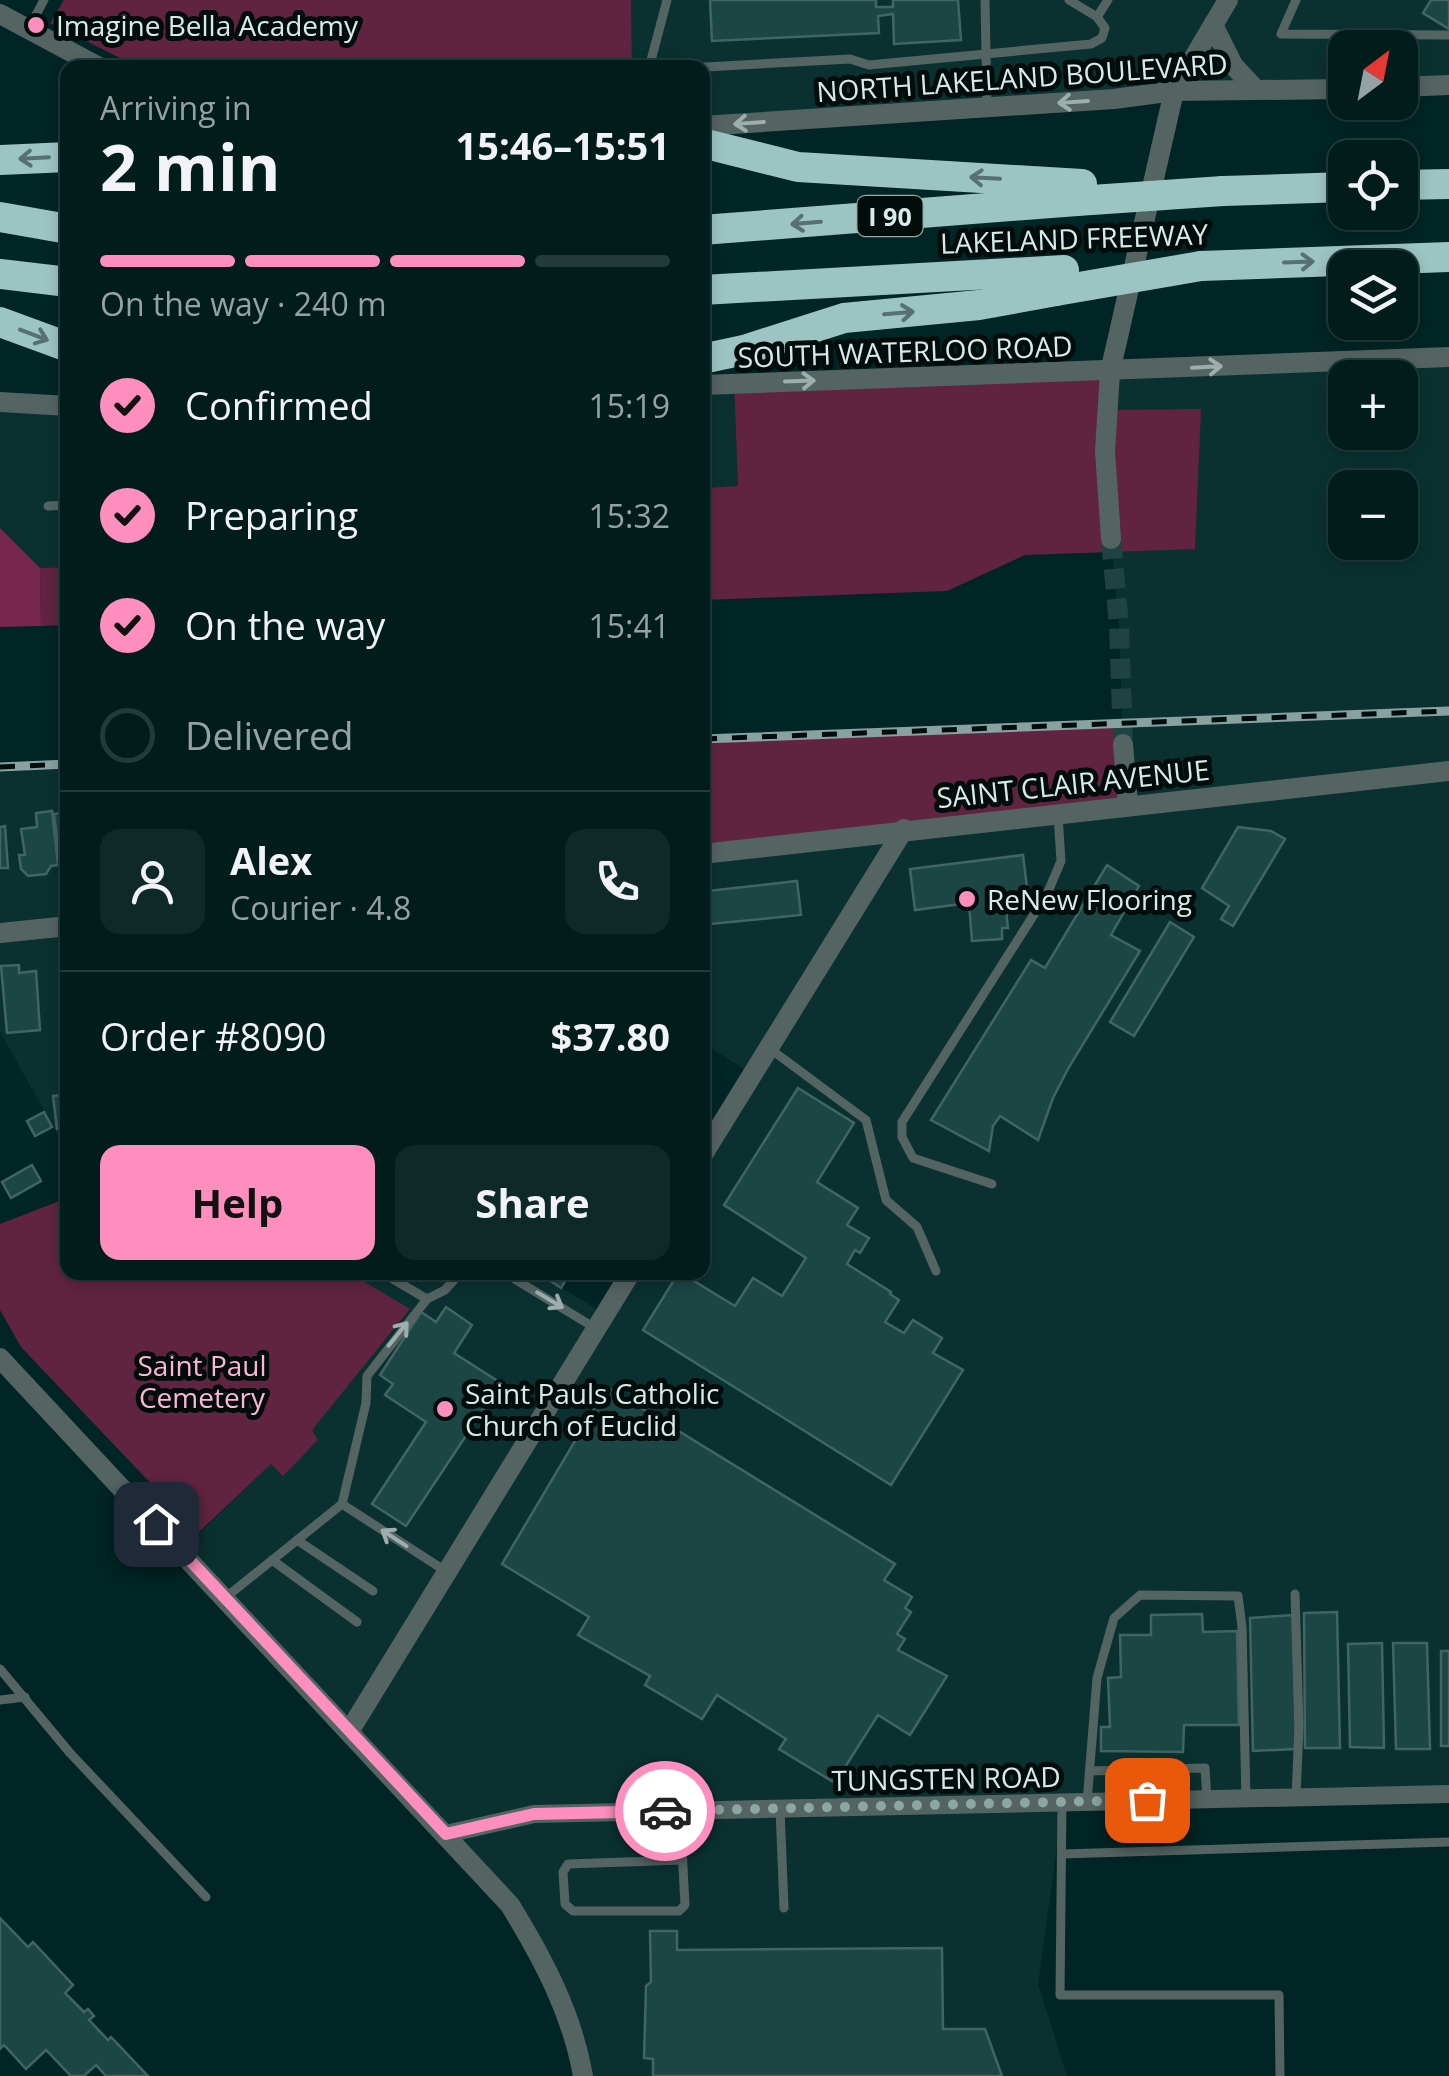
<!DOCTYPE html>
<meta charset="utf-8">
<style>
:root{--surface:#001c1b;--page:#0e2928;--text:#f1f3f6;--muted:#95a1a3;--line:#223a3a;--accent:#fe8ebd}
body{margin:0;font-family:"Open Sans",sans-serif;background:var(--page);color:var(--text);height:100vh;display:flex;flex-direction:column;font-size:38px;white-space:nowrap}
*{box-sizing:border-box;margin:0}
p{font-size:32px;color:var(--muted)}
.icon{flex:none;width:55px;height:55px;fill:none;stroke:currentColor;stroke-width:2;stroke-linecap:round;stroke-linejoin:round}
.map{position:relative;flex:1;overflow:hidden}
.side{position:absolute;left:60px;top:60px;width:650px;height:1220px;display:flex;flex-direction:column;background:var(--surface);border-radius:20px;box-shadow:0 5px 15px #0003,0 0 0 2px var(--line)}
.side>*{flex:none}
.needle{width:65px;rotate:32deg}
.buttons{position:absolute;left:1328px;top:30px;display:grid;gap:20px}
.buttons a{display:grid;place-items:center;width:90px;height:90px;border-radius:20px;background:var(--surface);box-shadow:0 5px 15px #0003,0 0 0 2px var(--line);font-size:50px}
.pin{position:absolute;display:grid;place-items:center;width:85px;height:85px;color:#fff;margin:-42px;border-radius:20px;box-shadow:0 5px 15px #0006}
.courier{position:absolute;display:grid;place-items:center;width:100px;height:100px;margin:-50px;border:8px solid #fe8ebd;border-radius:50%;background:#fff;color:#222;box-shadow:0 2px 12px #0007}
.overview em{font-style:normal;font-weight:700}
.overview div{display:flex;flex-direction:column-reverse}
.overview{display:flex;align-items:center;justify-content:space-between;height:170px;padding:0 40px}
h1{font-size:65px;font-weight:700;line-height:75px}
.bar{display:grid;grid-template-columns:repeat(4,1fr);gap:15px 10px;align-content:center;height:120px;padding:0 40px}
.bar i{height:12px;border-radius:8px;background:var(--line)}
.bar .selected{background:var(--accent)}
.bar p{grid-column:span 4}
.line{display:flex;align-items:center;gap:25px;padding:0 40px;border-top:2px solid var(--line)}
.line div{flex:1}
.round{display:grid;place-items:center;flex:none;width:105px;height:105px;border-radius:20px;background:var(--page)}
ol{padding:0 40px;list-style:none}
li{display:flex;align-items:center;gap:30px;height:110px}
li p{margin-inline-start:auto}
li .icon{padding:10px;border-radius:50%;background:var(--accent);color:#111;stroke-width:4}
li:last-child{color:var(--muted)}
li i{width:55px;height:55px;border:5px solid var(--line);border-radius:50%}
.action{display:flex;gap:20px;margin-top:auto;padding:20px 40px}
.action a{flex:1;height:115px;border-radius:20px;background:var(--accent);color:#111;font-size:40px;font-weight:700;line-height:115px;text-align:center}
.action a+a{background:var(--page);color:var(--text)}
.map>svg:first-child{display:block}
.built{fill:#0a3130;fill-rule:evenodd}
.green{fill:#612440}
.forest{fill:#77264d}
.building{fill:#1b4644;stroke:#406563;stroke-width:2.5}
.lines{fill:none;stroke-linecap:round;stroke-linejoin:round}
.tertiary-tunnel{stroke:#204342;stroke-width:20;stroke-dasharray:20 10;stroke-linecap:butt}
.service{stroke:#546463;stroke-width:9}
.minor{stroke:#546463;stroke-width:18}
.tertiary{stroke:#546463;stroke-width:20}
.motorway{stroke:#9cc4c2;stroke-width:30}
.rail-casing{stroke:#88a2a1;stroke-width:9}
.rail{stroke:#010c0b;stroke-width:5;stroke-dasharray:15;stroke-linecap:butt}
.motorway-bridge{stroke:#9cc4c2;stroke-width:30}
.oneway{stroke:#9caead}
.oneway2{stroke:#567170}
.done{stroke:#8ca6a4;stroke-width:10;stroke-dasharray:0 18}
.route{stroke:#fe8ebd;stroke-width:12}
.poi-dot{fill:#fe8ebd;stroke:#010c0b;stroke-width:4}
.labels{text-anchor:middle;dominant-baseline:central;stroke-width:10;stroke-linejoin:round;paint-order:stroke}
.shield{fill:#010c0b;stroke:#97a8a6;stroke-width:2.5}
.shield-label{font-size:25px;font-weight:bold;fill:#d7ebe9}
.poi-label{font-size:28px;fill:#d7ebe9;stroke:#010c0b;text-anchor:start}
.street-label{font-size:28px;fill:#d7ebe9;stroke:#010c0b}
.park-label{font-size:28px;fill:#fdb5d1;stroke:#010c0b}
</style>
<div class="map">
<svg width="1449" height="2076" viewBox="0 0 1449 2076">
<rect width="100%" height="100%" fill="#002524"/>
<g class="built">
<polygon points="631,0 1449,0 1449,85 1400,87 1400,48 1345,48 1345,89 703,126 702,68 632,67"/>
<path d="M 1449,357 L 1449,1794 L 1063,1803 L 1038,1984 L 1067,2076 L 583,2076 L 510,1905 L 181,1551 L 271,1464 L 282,1475 L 318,1441 L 311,1430 L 410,1310 L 350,1273 L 537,1273 L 605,1314 L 631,1273 L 702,1272 L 703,1156 L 753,1075 L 703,1043 L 703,854 L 1123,744 L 1119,625 L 1109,516 L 1110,372 ZM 1345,378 L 1400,378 L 1400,432 L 1345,432 ZM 1345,488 L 1400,488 L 1400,542 L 1345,542 Z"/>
<polygon points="734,384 738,486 703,488 702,385"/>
<polygon points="0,402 67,406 67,567 40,568 0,528"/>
<polygon points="67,764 67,1151 0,1032 0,767"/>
</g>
<g class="green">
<polygon points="64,0 631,0 632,67 138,67 50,23"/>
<polygon points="1110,372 1108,410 1201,409 1195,549 1025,555 947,591 703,600 702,488 738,486 734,384"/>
<polygon points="67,567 67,625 41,626 40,568"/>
<polygon points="1122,723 1128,805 703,854 702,739"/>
<polygon points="67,1198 68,1272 350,1273 410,1309 312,1430 318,1440 283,1476 271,1464 198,1533 21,1347 0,1310 0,1224"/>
</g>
<polygon class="forest" points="0,528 40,568 41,626 0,627"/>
<g class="building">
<polygon points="710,0 876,0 876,7 893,7 893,0 958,0 961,40 894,44 893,14 878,16 879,33 712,41"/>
<polygon points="1431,0 1449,0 1449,29 1423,13"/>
<polygon points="66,805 68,805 68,871 61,871 54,814 67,812"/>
<polygon points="52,811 58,865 51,866 46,874 28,876 21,869 19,855 25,855 21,829 37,827 36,813"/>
<polygon points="5,826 8,868 0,868 0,827"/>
<polygon points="1238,827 1271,831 1285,839 1233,926 1221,919 1229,906 1202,888"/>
<polygon points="1023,855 1028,896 1020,896 1021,909 1006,910 1008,928 1002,928 1002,939 972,941 969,903 915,910 910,869"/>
<polygon points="1107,865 1139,886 1111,935 1140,951 1069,1067 1053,1098 1038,1140 1000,1116 993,1126 989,1151 931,1120 1031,960 1045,968"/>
<polygon points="797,881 801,915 711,924 707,891"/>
<polygon points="1170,922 1194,937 1134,1036 1110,1022"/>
<polygon points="19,965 19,973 36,971 40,1030 7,1033 1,966"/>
<polygon points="798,1088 854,1123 817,1182 858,1208 847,1225 869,1238 860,1253 855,1250 847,1264 891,1292 890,1294 899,1300 885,1322 904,1333 913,1320 942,1338 933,1353 963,1370 891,1485 643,1330 679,1272 735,1306 753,1278 782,1296 806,1258 724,1205"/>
<polygon points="68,1094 68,1128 57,1129 53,1096"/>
<polygon points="44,1112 52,1127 35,1136 27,1121"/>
<polygon points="32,1165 41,1181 11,1198 2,1182"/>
<polygon points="537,1272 571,1272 561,1288"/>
<polygon points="446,1307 472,1325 454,1353 501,1383 406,1526 372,1504 426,1422 385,1395 393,1384 380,1375 421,1312 436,1322"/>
<polygon points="607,1387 895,1564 884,1580 912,1597 905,1608 911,1612 897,1634 905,1639 898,1650 947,1676 910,1735 878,1715 835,1783 779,1749 786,1739 717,1695 702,1719 645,1685 650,1676 578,1635 589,1617 502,1564"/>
<polygon points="1337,1612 1340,1748 1305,1748 1304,1613"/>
<polygon points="1202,1614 1203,1632 1237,1631 1239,1725 1184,1725 1183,1752 1101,1751 1101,1727 1110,1727 1108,1678 1121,1677 1120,1635 1151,1635 1151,1615"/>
<polygon points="1293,1615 1296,1749 1253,1751 1250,1618"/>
<polygon points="1382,1643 1384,1748 1350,1747 1348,1644"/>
<polygon points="1393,1643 1427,1643 1430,1749 1396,1749"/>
<rect x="1441" y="1651" width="8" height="95"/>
<polygon points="0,1918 28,1947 33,1942 73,1985 65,1993 84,2012 88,2009 94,2016 89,2020 108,2040 111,2037 148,2076 106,2076 96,2065 84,2076 71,2076 46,2050 26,2069 4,2045 0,2049"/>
<polygon points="650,1931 677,1931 677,1950 942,1948 943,2029 985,2029 1002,2076 653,2076 653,2059 644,2058 646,1986 651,1982"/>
</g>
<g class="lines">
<polyline class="tertiary-tunnel" points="1111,539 1119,625 1123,744"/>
<g class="service">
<polyline points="985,0 987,107"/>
<polyline points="1296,0 1281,34 1449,35"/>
<polyline points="1097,17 1108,0"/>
<polyline points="29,28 44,0"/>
<polyline points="649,68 667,0"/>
<polyline points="687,68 850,59 869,65 1091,44 1102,38 1105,28 1097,17 1069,0"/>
<polyline points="48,506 68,505"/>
<polyline points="769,1048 866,1120 886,1200 917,1227 936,1271"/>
<polyline points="992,1184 913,1158 902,1137 902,1122 1047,894 1061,861 1058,815"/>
<polyline points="381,1272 427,1299 445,1290 461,1272"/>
<polyline points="503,1272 595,1328"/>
<polyline points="342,1504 447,1572"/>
<polyline points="297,1540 373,1591"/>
<polyline points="272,1560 357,1622"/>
<polyline points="1295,1594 1299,1726 1296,1797"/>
<polyline points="225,1598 342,1504 366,1403 367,1376 427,1299"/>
<polyline points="0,1669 70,1753 206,1897"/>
<polyline points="0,1700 25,1697"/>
<polyline points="1090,1771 1205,1768 1207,1799"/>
<polyline points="1062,1802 1060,1995 1279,1995 1280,2076"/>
<polyline points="1087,1802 1097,1678 1114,1618 1140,1595 1238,1596 1242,1627 1246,1798"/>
<polyline points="780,1809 784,1908"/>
<polyline points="680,1811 685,1905 679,1911 573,1911 565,1904 563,1872 568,1864 683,1860"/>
<polyline points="1062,1854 1449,1842"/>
</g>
<polyline class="minor" points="446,1834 534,1814 1449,1794"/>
<g class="tertiary">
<polyline points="0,14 101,68"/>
<polyline points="1213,25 1233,65 1256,90"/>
<polyline points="1400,87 1449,85"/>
<polyline points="702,126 1114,99 1174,91 1345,89"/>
<polyline points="702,385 1449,357"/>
<polyline points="0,402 68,406"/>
<polyline points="1111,539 1105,451 1110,372 1174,91 1228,0"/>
<polyline points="1123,744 1128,805"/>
<polyline points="702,854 1449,771"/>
<polyline points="0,933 68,926"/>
<polyline points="702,1156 904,829"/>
<path d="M 0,1358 L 510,1905 C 543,1959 572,2013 583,2076"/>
<polyline points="350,1730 631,1272"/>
</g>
<g class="motorway">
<polyline points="702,143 798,167 1082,184"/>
<polyline points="0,160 68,157"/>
<polyline points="1400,185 1449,184"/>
<polyline points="1223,191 1345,187"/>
<polyline points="0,217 68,229"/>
<polyline points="702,230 1077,201"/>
<polyline points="1201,266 1449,257"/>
<polyline points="0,274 68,282"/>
<polyline points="702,290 1064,270"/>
<polyline points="0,322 68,347"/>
<polyline points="702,359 744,350 844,318 979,305 1056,291"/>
</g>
<g class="rail-casing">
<g id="rail">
<polyline points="702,739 1449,711"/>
<polyline points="0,767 68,764"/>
</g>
</g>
<use href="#rail" class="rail"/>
<g class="motorway-bridge">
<polyline points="1077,201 1223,191"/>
<polyline points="1056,291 1201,266"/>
</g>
</g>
<defs><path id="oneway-shaft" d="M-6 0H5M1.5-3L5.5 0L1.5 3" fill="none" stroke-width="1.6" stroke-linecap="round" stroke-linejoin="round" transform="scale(2.5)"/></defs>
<g class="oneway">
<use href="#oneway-shaft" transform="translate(1073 102) rotate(176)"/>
<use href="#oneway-shaft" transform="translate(749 123) rotate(176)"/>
<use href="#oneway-shaft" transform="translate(1207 367) rotate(-3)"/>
<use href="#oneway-shaft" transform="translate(800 381) rotate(-2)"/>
<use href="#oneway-shaft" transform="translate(550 1300) rotate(31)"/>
<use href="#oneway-shaft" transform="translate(398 1334) rotate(-51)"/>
<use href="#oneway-shaft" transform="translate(394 1538) rotate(-147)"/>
</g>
<g class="oneway2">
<use href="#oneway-shaft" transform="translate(34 158) rotate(177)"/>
<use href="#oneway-shaft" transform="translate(985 178) rotate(-177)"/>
<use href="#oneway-shaft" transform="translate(806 223) rotate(175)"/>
<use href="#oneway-shaft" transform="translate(1299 262) rotate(-2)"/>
<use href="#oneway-shaft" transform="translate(899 313) rotate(-5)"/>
<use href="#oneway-shaft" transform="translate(34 335) rotate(21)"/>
</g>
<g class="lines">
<polyline class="done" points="665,1811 1147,1800"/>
<polyline class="route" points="156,1524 446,1834 534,1814 665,1811"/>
</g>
<g class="poi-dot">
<circle cx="36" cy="25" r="10"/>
<circle cx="967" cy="899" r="10"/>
<circle cx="445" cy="1409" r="10"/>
</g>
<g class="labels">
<rect class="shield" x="857.5" y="196" width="65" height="40" rx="8"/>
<g class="shield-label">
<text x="890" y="216">I 90</text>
</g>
<g class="poi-label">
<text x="56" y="25">Imagine Bella Academy</text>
<text x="987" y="899">ReNew Flooring</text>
<text x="465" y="1393">Saint Pauls Catholic<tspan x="465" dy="32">Church of Euclid</tspan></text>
</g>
<g class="street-label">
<text transform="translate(1022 77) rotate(-4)">NORTH LAKELAND BOULEVARD</text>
<text transform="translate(1074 238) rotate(-2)">LAKELAND FREEWAY</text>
<text transform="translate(905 351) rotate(-2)">SOUTH WATERLOO ROAD</text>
<text transform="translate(1073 783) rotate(-6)">SAINT CLAIR AVENUE</text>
<text transform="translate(946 1778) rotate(-1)">TUNGSTEN ROAD</text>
</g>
<g class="park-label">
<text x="202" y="1365">Saint Paul<tspan x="202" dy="32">Cemetery</tspan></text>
</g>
</g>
</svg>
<div class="buttons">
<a><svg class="needle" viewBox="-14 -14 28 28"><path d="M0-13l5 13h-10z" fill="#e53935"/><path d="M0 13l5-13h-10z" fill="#95a1a3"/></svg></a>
<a><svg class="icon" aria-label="locate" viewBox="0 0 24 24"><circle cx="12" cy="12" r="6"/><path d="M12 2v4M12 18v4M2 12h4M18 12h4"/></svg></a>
<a><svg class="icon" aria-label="layers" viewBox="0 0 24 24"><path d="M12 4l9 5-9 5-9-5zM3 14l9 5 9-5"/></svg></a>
<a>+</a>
<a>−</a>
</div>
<div class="pin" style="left:1147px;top:1800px;background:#ea580c"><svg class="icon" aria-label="bag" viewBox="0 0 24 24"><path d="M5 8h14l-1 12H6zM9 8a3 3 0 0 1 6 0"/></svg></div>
<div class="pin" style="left:156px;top:1524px;background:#1f2937"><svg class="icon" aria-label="home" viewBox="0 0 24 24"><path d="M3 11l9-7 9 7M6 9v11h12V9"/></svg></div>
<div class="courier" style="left:665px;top:1811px"><svg class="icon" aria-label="car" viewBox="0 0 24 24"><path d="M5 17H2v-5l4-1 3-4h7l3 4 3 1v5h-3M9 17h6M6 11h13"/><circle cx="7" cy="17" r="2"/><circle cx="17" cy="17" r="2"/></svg></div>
<section class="side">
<div class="overview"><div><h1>2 min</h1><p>Arriving in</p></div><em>15:46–15:51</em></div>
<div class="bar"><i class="selected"></i><i class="selected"></i><i class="selected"></i><i></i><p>On the way · 240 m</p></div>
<ol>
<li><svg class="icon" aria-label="check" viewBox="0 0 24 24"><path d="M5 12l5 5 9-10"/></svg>Confirmed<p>15:19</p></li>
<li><svg class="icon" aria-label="check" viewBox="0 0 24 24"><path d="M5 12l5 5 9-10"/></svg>Preparing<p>15:32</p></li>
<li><svg class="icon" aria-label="check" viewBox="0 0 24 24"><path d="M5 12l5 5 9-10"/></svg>On the way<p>15:41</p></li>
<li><i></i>Delivered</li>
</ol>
<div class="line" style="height:180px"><a class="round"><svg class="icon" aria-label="person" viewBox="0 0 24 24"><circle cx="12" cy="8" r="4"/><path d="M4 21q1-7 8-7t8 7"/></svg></a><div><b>Alex</b><p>Courier · 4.8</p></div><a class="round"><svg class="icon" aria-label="phone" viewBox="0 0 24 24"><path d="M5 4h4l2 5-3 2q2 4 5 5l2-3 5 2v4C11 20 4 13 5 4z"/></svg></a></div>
<div class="line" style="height:130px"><div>Order #8090</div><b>$37.80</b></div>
<div class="action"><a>Help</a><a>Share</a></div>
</section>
</div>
